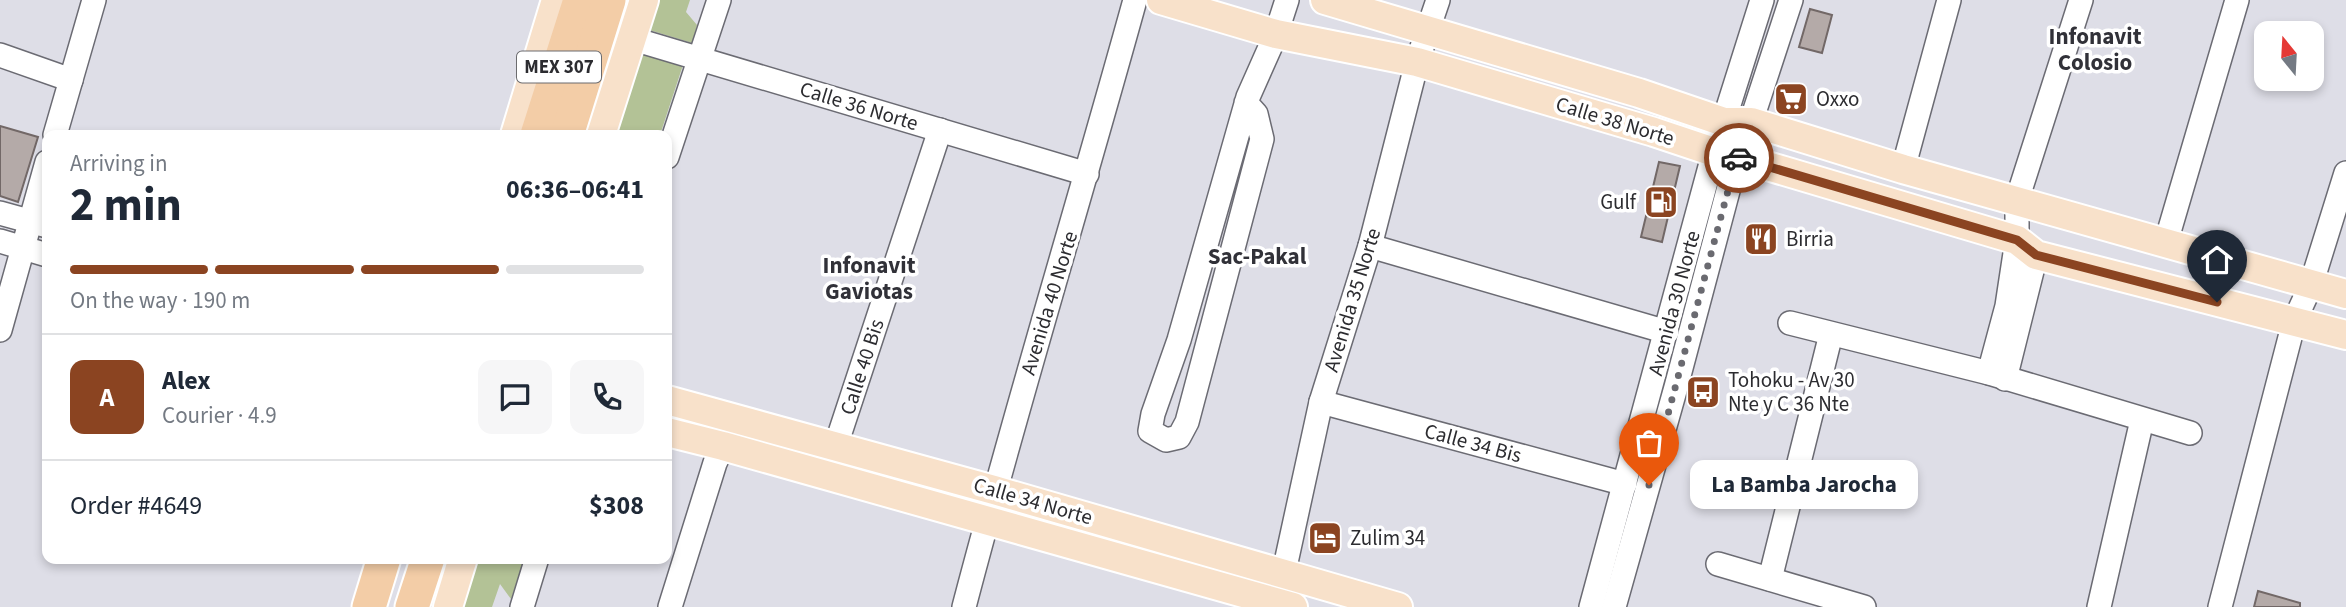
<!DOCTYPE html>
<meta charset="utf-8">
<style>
:root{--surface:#fff;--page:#f6f6f7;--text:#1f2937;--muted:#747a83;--line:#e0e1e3;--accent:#8b4421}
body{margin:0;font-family:"Source Sans 3",sans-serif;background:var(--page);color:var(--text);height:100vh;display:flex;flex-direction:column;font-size:26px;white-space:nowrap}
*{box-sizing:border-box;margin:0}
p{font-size:23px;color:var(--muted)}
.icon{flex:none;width:38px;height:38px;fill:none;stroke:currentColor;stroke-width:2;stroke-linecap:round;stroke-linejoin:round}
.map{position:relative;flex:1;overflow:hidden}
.drawer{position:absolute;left:42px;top:130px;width:630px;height:434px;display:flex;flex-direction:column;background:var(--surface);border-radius:14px;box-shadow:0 4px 10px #0003}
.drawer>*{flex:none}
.needle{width:46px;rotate:342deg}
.tools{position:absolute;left:2254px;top:21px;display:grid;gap:14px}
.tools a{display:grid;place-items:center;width:70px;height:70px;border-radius:14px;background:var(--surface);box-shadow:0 4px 10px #0003;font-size:35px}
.pin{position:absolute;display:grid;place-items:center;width:60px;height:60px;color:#fff;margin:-72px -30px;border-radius:50% 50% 50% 0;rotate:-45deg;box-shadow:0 0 7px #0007}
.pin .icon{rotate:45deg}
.courier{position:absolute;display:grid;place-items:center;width:70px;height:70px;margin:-35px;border:5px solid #8b4421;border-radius:50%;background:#fff;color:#222;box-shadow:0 2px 9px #0007}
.bubble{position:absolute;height:49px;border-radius:14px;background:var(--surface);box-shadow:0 4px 10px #0003;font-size:23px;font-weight:700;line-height:49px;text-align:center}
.overview em{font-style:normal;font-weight:700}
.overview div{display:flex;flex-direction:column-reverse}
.overview{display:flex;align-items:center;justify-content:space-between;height:119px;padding:0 28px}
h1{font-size:46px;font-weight:700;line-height:52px}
.bar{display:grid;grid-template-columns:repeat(4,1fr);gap:10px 7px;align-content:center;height:84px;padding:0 28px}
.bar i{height:9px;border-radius:5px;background:var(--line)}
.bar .on{background:var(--accent)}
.bar p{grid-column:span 4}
.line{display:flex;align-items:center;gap:18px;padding:0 28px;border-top:2px solid var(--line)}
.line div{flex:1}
.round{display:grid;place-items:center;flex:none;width:74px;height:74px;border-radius:14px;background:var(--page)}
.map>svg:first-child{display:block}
.green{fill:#b3c296}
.building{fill:#b4aaa8;stroke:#726867;stroke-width:2}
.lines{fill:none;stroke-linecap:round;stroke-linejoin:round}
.minor-casing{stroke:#6b6b73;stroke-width:26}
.major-casing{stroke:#fff;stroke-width:32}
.highway-casing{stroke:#fff;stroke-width:37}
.minor{stroke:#fff;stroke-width:23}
.major{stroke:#f8e1ca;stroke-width:28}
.highway{stroke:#f3cda7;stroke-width:33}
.done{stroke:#6a6a70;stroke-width:7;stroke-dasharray:0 12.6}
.route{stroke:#8b4421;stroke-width:9}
.labels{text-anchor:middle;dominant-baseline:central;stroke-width:7;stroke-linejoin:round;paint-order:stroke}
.shield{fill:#fff;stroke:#6b6b6e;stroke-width:2}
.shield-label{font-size:19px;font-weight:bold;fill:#2c2c30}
.poi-label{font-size:21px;fill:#2c2c30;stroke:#fff;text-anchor:start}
.street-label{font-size:21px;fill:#2c2c30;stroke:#fff}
.neighbourhood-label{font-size:23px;font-weight:bold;fill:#313138;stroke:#fff}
</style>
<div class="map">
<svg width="2346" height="607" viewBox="0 0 2346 607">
<rect width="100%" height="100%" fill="#dedee7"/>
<g class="green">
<polygon points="655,0 690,0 686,12 697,25 692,43 646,29"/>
<polygon points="641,48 683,65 660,135 612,135"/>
<polygon points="758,438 980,500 978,504 756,444 754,440"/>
<polygon points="1001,504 1269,583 1264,586 998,512"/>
<polygon points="474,558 525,558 511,599 500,584 492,607 458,607"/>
</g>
<g class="building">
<polygon points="1810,9 1832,15 1822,53 1799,47"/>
<polygon points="0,126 38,137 18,202 0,196"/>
<polygon points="1659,162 1680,166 1662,242 1641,237"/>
<polygon points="2258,591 2300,603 2300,607 2254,607"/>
</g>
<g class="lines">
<g class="minor-casing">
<g id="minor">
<polyline points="630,38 1087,174"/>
<polyline points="0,55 71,80"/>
<polyline points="1246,103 1256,114 1262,139 1187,422 1179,437 1166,440 1150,431 1153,414 1179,340 1248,97 1276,34 1287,0"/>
<polyline points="55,135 94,0"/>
<polyline points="667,157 719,0"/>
<polyline points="1903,169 1949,0"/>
<polyline points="0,213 47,226"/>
<polyline points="0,241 47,255"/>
<polyline points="2166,242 2237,0"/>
<polyline points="1370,246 1667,332"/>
<polyline points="1790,323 1989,373 2190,433"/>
<polyline points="0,330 47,162"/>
<polyline points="1989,373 2007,306 2017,240 2017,200 2081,0"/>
<polyline points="2005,379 2036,255"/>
<polyline points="1321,402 1625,484"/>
<polyline points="836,445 940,130"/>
<polyline points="1718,564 1864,607"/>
<polyline points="1770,579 1831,334"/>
<polyline points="1280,590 1321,402 1370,246 1417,62 1438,0"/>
<polyline points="522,607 537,558"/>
<polyline points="670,607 715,463 730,431"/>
<path d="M 964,607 C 1017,404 1079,203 1135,0"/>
<polyline points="1591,607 1714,152 1762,0"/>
<polyline points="1614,607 1676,387 1737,157 1751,122 1791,0"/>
<polyline points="2099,607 2142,420"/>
<polyline points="2220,607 2294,322 2311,285 2346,173"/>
</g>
</g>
<g class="major-casing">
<g id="major">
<polyline points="1161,0 1276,34 1417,62 1654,132 1714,152"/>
<polyline points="1325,0 1639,93 1724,122 1751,122 1903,169 2346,294"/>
<polyline points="515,135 556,0"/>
<polyline points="601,135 644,0"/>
<polyline points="1737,157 2017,240 2036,255 2346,335"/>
<polyline points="667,400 994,490 1398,607"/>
<polyline points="667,432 723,446 1293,607"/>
<polyline points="448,607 463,558"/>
</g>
</g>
<g class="highway-casing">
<g id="highway">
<polyline points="537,135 580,0"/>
<polyline points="567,135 609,0"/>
<polyline points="369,607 384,558"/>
<polyline points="412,607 428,558"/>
</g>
</g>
<use href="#minor" class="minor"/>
<use href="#major" class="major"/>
<use href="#highway" class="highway"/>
</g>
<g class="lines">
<polyline class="done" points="1649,485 1737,157 1739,158"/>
<polyline class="route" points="1739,158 2017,240 2036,255 2217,302"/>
</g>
<defs>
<g id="supermarket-square" transform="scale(1.75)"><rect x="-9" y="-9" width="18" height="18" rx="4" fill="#8b4421" stroke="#fff"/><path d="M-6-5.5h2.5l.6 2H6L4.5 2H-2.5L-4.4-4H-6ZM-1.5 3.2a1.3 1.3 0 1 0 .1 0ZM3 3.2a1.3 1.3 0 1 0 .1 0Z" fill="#fff"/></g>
<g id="fuel-square" transform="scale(1.75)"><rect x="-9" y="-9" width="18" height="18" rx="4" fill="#8b4421" stroke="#fff"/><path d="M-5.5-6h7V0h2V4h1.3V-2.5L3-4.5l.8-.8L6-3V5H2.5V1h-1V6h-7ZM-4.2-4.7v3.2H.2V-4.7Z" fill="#fff"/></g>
<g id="restaurant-square" transform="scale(1.75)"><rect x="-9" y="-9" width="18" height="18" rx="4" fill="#8b4421" stroke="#fff"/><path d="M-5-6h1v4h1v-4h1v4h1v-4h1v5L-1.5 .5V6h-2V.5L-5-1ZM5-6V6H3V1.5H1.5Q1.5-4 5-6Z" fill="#fff"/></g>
<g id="bus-square" transform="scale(1.75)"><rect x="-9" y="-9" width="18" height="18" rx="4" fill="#8b4421" stroke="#fff"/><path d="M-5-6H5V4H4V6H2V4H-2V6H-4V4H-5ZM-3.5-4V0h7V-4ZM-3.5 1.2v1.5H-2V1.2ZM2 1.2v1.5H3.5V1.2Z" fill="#fff"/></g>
<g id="hotel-square" transform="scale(1.75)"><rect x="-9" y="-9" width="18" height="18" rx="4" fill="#8b4421" stroke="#fff"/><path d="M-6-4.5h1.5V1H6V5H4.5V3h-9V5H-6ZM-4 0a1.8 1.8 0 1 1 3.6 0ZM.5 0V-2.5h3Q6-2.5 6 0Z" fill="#fff"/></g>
</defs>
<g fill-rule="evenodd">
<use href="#supermarket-square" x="1791" y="99"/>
<use href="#fuel-square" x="1661" y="202"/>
<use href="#restaurant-square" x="1761" y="239"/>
<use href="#bus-square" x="1703" y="392"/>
<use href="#hotel-square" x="1325" y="538"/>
</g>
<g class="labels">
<rect class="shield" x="517" y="51.5" width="84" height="31" rx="5"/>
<g class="shield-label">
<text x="559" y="67">MEX 307</text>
</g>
<g class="poi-label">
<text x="1816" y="99">Oxxo</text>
<text x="1636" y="202" text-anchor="end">Gulf</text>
<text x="1786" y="239">Birria</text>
<text x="1728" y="380">Tohoku - Av 30<tspan x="1728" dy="24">Nte y C 36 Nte</tspan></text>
<text x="1350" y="538">Zulim 34</text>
</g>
<g class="street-label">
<text transform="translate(859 106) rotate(17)">Calle 36 Norte</text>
<text transform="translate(1615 121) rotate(17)">Calle 38 Norte</text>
<text transform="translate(1352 300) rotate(-73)">Avenida 35 Norte</text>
<text transform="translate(1049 303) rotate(-73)">Avenida 40 Norte</text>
<text transform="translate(1674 303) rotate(-75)">Avenida 30 Norte</text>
<text transform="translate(862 367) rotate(-72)">Calle 40 Bis</text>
<text transform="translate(1473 443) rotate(15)">Calle 34 Bis</text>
<text transform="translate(1033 501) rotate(16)">Calle 34 Norte</text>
</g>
<g class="neighbourhood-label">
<text x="2095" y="36">Infonavit<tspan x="2095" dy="26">Colosio</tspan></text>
<text x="1257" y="256">Sac-Pakal</text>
<text x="869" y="265">Infonavit<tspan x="869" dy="26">Gaviotas</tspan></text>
</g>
</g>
</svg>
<div class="tools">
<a><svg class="needle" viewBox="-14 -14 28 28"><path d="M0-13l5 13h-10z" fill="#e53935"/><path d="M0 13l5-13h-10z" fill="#747a83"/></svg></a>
</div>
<div class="pin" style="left:1649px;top:485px;background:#ea580c"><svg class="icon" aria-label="bag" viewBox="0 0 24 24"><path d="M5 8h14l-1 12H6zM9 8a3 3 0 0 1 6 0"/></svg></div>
<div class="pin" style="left:2217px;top:302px;background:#1f2937"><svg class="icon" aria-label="home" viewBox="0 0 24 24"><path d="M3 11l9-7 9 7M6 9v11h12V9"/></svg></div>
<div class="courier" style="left:1739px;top:158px"><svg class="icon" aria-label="car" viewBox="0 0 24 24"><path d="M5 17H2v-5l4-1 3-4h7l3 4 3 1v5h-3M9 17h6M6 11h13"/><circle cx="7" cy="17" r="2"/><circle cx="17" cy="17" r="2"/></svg></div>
<div class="bubble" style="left:1690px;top:460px;width:228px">La Bamba Jarocha</div>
<section class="drawer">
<div class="overview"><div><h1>2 min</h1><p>Arriving in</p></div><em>06:36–06:41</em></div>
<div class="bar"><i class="on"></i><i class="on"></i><i class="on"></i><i></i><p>On the way · 190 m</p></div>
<div class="line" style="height:126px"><b class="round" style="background:var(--accent);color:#fff">A</b><div><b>Alex</b><p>Courier · 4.9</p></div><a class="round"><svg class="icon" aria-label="chat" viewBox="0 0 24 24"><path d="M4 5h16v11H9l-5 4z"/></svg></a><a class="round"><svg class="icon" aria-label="phone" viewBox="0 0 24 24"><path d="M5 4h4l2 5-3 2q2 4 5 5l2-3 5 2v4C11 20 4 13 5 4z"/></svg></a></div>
<div class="line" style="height:91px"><div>Order #4649</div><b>$308</b></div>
</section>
</div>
